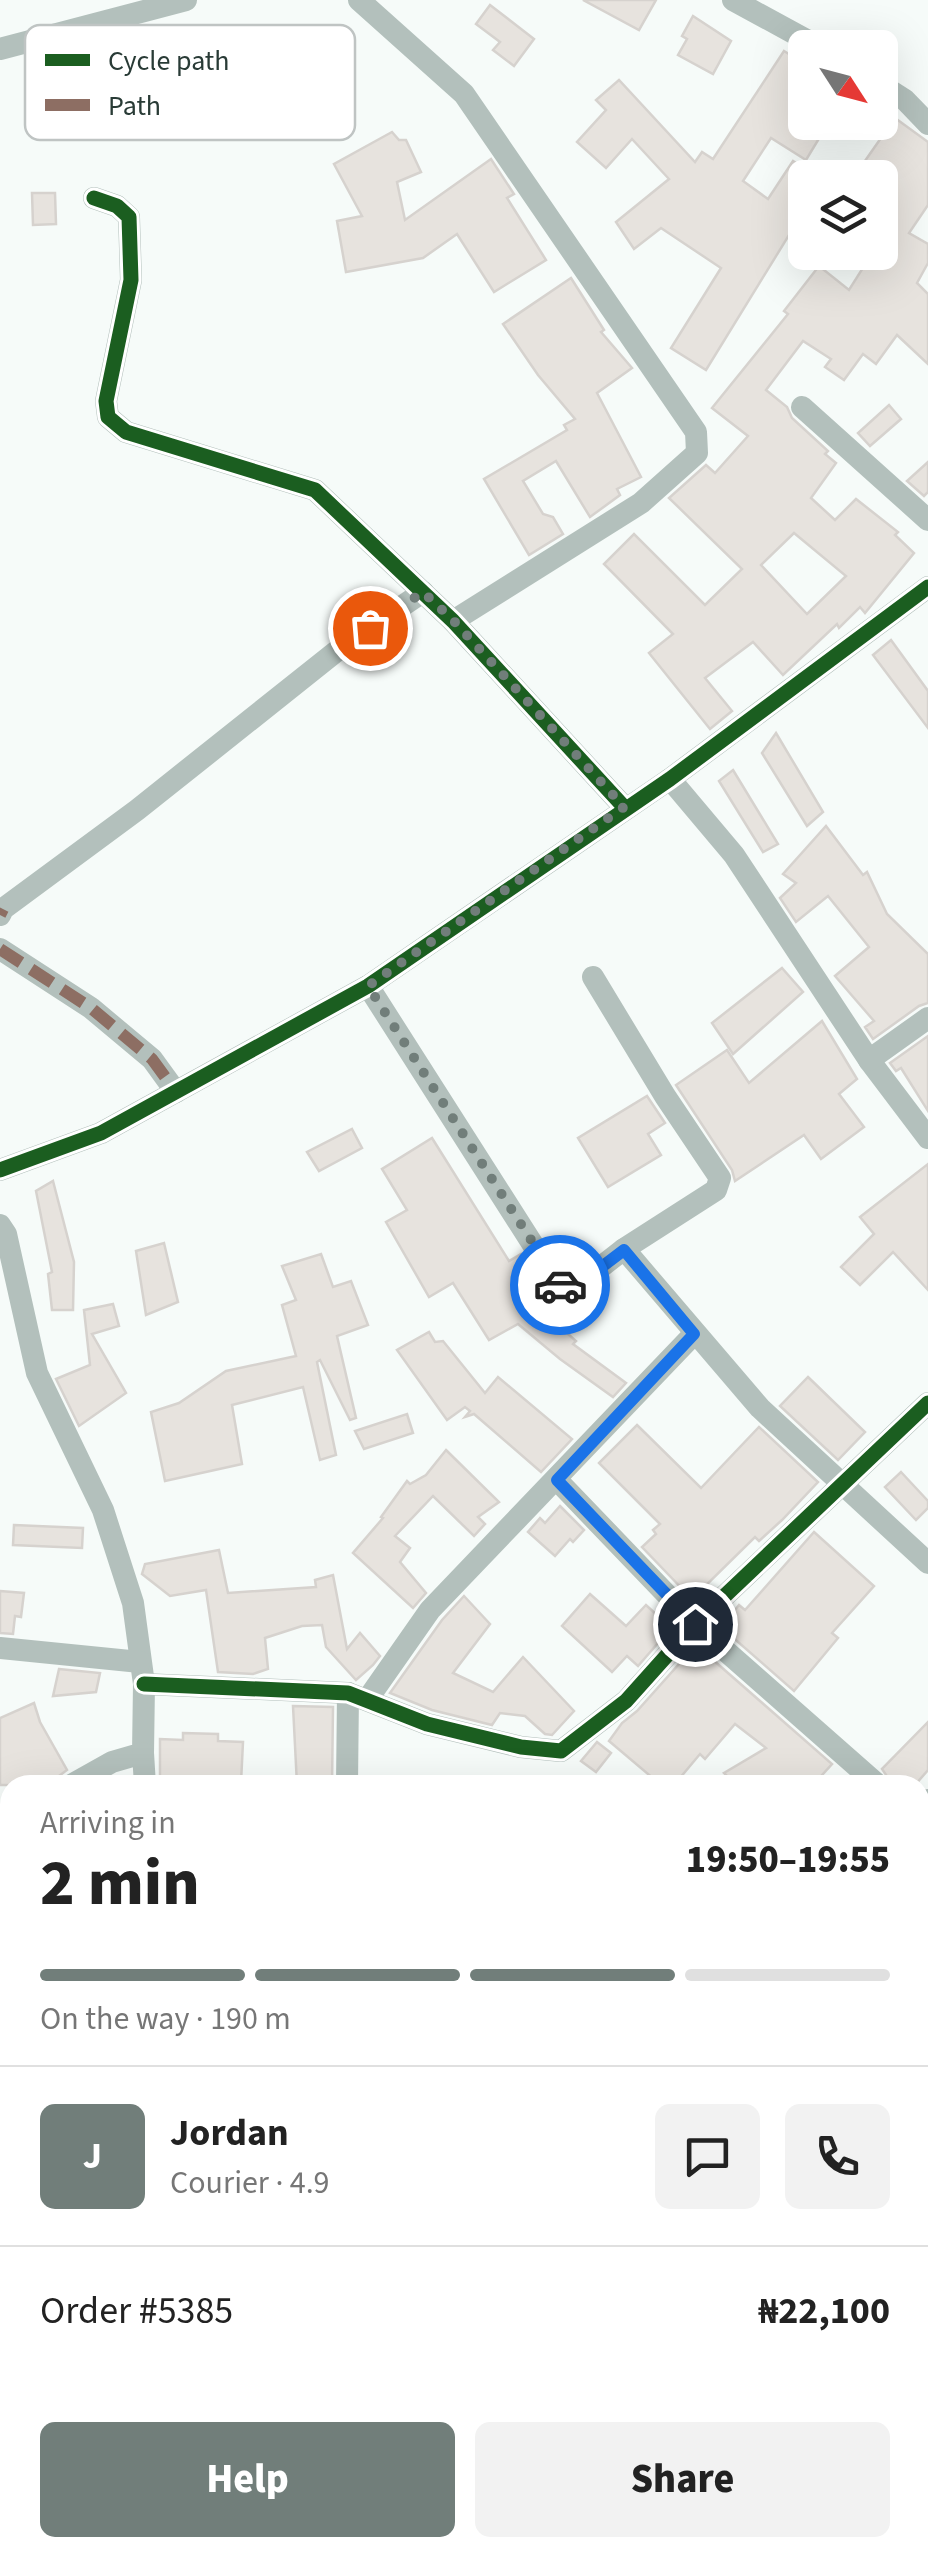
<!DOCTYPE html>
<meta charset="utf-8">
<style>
:root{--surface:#fff;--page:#f2f2f2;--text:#222;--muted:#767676;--line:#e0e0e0;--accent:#717e7a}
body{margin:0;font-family:"Source Sans 3",sans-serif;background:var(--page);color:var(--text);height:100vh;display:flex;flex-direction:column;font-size:38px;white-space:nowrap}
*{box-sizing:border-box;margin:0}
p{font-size:32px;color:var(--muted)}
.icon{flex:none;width:55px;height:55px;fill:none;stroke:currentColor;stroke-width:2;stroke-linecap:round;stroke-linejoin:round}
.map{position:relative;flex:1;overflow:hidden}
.details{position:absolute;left:0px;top:1775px;width:930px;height:782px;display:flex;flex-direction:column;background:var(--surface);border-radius:30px 30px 0 0;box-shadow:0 10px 40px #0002}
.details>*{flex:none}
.needle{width:65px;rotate:126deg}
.fabs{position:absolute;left:788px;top:30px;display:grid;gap:20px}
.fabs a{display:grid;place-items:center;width:110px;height:110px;border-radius:15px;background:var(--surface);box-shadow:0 10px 40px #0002;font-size:50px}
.pin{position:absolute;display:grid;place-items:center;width:85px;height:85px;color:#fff;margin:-42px;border:5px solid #fff;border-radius:50%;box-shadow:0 2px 10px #0007}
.courier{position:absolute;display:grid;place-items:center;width:100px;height:100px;margin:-50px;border:8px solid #1a73e8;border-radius:50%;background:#fff;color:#222;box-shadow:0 2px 12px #0007}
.summary em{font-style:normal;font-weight:800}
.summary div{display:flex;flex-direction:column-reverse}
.summary{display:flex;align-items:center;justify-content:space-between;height:170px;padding:0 40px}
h1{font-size:65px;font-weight:800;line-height:75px}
.bar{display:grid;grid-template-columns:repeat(4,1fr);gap:15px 10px;align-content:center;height:120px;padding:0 40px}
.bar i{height:12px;border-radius:8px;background:var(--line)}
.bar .on{background:var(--accent)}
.bar p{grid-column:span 4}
.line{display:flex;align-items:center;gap:25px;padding:0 40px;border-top:2px solid var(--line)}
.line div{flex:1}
.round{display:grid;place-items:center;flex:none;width:105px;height:105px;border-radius:15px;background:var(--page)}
.action{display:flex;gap:20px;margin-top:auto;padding:20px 40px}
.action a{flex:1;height:115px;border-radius:15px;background:var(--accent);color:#fff;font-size:40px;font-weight:800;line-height:115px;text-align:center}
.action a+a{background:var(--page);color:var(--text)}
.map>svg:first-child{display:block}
.building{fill:#e7e3de;stroke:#d6d2ce;stroke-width:2.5;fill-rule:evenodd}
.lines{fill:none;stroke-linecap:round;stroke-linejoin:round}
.street{stroke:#b3c0bc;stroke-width:22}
.primary{stroke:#a9b8b3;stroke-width:38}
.quiet{stroke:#8d6e63;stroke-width:12;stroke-dasharray:25 12;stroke-linecap:butt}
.cycleway-casing{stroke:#fff;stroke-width:21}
.cycleway{stroke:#1b5e20;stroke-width:15}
.done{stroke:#717e7a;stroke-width:10;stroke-dasharray:0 18}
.route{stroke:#1a73e8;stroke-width:12}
.key{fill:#fff;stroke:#bfc4c3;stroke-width:2.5}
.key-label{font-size:28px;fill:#293b36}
</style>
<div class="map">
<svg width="928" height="2557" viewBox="0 0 928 2557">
<rect width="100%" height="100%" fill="#f6fbf9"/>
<g class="building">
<polygon points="583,0 656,0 639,30"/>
<polygon points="490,5 534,39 514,66 493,50 500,42 476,24"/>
<polygon points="693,16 731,41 713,74 678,55 687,39 682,36"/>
<polygon points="784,51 805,64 805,122 829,122 806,160 771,138 743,181 768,199 793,161 805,169 805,209 706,370 671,348 721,268 661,228 634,249 616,222 669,179 632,139 606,168 577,142 606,110 596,100 619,80 695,162 702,152 713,159"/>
<path d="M 895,118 L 928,142 L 928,205 L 909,233 L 928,244 L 928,263 L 917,283 L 928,294 L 928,364 L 897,335 L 876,364 L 863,354 L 844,380 L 825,367 L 831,359 L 803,341 L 766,390 L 787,407 L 792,418 L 828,451 L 825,454 L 836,463 L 811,498 L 835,520 L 856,499 L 898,532 L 895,535 L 914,553 L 865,613 L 860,607 L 839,628 L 837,624 L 783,675 L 753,642 L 705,678 L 732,711 L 710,729 L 649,653 L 673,634 L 604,564 L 634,534 L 705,605 L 742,569 L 669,498 L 706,465 L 715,473 L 748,436 L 712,408 L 788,314 L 784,311 L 819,266 L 849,290 L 873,252 L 880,252 L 880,238 L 896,216 L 880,206 L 880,178 L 853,178 ZM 794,533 L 846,576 L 807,614 L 761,565 Z"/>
<polygon points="392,132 399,140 406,140 421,172 397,182 405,220 491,159 514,194 507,198 546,260 494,292 457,234 423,258 346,272 337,221 362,216 334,164"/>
<polygon points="32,193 55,193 56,224 33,225"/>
<polygon points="571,278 604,330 601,332 632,368 597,393 641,477 617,489 620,495 590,517 556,461 523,481 543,514 553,517 563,534 529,555 484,479 567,430 564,425 575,419 538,375 503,324"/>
<polygon points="889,405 901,419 870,446 858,433"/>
<polygon points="928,462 928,492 924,496 907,481"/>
<polygon points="891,640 928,691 928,728 873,655"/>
<polygon points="776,733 823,812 807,826 762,753"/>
<polygon points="733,770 778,844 763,852 719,781"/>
<polygon points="826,826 863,875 867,872 887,914 928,954 928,1003 919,1006 873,1039 865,1027 874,1021 835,976 869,947 828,896 796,922 780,898 796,883 783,874"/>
<polygon points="782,968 803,992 733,1054 712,1023"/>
<polygon points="822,1021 857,1079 839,1094 864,1127 821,1159 804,1135 735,1181 732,1170 676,1085 727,1050 749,1083"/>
<polygon points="928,1036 928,1111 901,1068 896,1071 890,1063"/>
<polygon points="647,1096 665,1123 648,1134 661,1155 608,1187 578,1138"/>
<polygon points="352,1129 362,1148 319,1171 307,1152"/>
<polygon points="432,1138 509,1261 521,1254 550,1301 553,1298 560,1302 576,1316 570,1323 574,1327 568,1334 576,1341 573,1344 626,1383 613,1397 560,1359 518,1324 489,1340 453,1283 429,1297 386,1222 407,1210 382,1169"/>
<polygon points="928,1164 928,1290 893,1252 860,1285 841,1267 874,1234 860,1217"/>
<polygon points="53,1181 74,1262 73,1310 52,1310 48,1274 52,1272 36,1191"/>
<polygon points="164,1243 178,1302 146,1315 136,1251"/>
<polygon points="321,1254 333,1287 351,1281 368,1325 337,1336 356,1418 350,1420 320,1360 317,1362 336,1455 320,1460 303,1387 232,1405 242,1464 165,1481 151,1412 179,1403 226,1371 296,1356 282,1305 296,1300 282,1266"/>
<polygon points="113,1304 119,1326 92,1334 126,1393 79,1426 56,1379 90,1365 84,1310"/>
<polygon points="429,1332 435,1342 443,1341 485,1393 498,1377 572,1439 541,1472 474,1414 465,1417 470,1411 465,1407 447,1420 397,1350"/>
<polygon points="808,1377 865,1432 838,1460 780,1406"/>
<polygon points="407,1414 413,1433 364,1449 355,1431"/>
<polygon points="637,1425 701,1488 759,1427 818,1482 782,1520 759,1541 755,1537 692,1599 642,1547 656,1534 653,1530 660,1524 599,1463"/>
<polygon points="446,1450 499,1502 478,1517 485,1524 474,1536 433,1496 395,1536 410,1548 400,1562 426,1593 413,1608 353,1553 383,1518 381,1517 407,1481 410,1484 426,1475"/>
<polygon points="901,1472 928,1501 928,1508 916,1520 885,1487"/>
<polygon points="560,1506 584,1530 573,1542 570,1539 555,1556 528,1532 540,1518 545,1523"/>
<polygon points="14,1525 83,1528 82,1548 13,1545"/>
<polygon points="814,1532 874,1586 832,1633 838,1638 794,1691 721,1627 739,1605 745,1610"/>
<polygon points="219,1550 228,1593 316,1587 315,1580 333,1575 347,1649 360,1633 380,1656 373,1665 356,1680 326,1647 322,1625 302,1626 265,1638 268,1669 253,1674 218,1672 206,1590 170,1596 142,1574 145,1564"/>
<polygon points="0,1591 24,1593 21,1617 15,1616 13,1634 0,1633"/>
<polygon points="590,1594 626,1626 646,1605 671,1628 638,1666 627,1656 612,1672 562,1626"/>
<polygon points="464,1596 490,1624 453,1673 493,1692 523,1657 574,1711 552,1735 545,1734 525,1716 500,1713 492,1725 432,1710 390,1693 442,1620"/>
<polygon points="696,1645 832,1764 813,1785 736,1785 724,1773 766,1748 735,1724 705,1759 700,1754 674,1785 661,1785 609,1741 622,1723 637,1711"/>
<polygon points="59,1669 100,1673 96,1692 53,1696"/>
<polygon points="34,1703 40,1722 67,1770 47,1785 0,1785 0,1718"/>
<polygon points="293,1706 333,1707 332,1785 297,1785"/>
<polygon points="928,1722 928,1770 915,1785 893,1785 882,1769"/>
<polygon points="183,1733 218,1734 218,1741 243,1742 241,1783 160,1781 160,1739 183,1740"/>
<polygon points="597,1742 611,1753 596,1772 581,1761"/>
</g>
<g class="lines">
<g class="street">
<polyline points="359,0 464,94 696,432 697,453 641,503 453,621"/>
<polyline points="733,0 821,48"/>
<polyline points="0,49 186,0"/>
<polyline points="880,84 905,100 928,124"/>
<polyline points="94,198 117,206 129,217 131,280 106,401 108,417 126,432 315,490 453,621 624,807"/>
<polyline points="802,407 928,520"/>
<polyline points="670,779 734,855 869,1060 928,1138"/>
<polyline points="0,915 3,909 137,810 343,646 423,592"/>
<polyline points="0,949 91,1008 152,1059 176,1092"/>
<polyline points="368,986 558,1284 566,1289 574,1288 624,1249 716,1190 720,1178 665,1096 593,977"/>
<polyline points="869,1060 928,1018"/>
<polyline points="0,1170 101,1133 368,986 670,779 928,587"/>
<polyline points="0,1225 6,1234 37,1373 103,1510 133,1603 144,1684 143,1753 112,1762 71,1785"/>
<polyline points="624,1249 760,1408 928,1563"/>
<polyline points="557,1480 695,1624 878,1785"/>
<polyline points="0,1648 140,1662"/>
<polyline points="144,1684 348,1693 427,1724 521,1747 561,1751 626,1701 695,1624 928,1403"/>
<polyline points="367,1700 430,1610 694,1334"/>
<polyline points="143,1753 145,1785"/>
<polyline points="347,1785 348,1693"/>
<polyline points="920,1808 928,1800"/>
<polyline points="0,1823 10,1818"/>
<polyline points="920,2033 928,2045"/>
<polyline points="920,2231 928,2227"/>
<polyline points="920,2319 928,2331"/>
</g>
<polyline class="primary" points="897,2557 907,2548"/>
<g class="quiet">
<polyline points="0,915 3,909"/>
<polyline points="0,949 91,1008 152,1059 176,1092"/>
</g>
<g class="cycleway-casing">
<g id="cycleway">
<polyline points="94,198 117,206 129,217 131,280 106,401 108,417 126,432 315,490 453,621 624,807"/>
<polyline points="0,1170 101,1133 368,986 670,779 928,587"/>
<polyline points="144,1684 348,1693 427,1724 521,1747 561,1751 626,1701 695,1624 928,1403"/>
</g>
</g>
<use href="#cycleway" class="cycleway"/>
</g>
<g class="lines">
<polyline class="done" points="370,628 423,592 453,620 624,807 368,986 560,1285"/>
<polyline class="route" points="560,1285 566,1289 574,1288 624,1250 694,1334 557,1480 695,1624"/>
</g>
<rect x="25" y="25" width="330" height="115" rx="15" class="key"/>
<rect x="45" y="54" width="45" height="12" fill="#1b5e20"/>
<rect x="45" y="99" width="45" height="12" fill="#8d6e63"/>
<g class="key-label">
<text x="108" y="70">Cycle path</text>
<text x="108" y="115">Path</text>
</g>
</svg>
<div class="fabs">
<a><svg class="needle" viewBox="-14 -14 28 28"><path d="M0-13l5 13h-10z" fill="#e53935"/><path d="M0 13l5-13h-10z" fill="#767676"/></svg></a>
<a><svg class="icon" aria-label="layers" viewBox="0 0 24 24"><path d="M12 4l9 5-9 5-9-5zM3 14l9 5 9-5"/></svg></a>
</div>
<div class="pin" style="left:370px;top:628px;background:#ea580c"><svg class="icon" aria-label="bag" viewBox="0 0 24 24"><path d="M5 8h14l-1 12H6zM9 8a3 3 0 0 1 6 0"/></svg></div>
<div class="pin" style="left:695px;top:1624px;background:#1f2937"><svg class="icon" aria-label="home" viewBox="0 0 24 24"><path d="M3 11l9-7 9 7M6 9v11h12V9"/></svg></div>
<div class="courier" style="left:560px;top:1285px"><svg class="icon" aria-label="car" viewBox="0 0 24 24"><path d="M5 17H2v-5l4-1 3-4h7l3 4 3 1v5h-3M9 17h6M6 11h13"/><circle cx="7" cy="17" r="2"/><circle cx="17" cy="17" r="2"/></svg></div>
<section class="details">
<div class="summary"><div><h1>2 min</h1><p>Arriving in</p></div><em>19:50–19:55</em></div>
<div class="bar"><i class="on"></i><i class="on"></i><i class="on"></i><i></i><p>On the way · 190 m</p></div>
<div class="line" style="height:180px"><b class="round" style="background:var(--accent);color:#fff">J</b><div><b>Jordan</b><p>Courier · 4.9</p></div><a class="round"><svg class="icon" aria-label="chat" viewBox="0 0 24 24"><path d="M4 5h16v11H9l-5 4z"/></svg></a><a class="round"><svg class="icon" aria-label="phone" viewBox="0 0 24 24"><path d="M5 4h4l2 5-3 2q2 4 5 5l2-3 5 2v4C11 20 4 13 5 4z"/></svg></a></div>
<div class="line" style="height:130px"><div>Order #5385</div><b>₦22,100</b></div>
<div class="action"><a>Help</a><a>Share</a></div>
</section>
</div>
